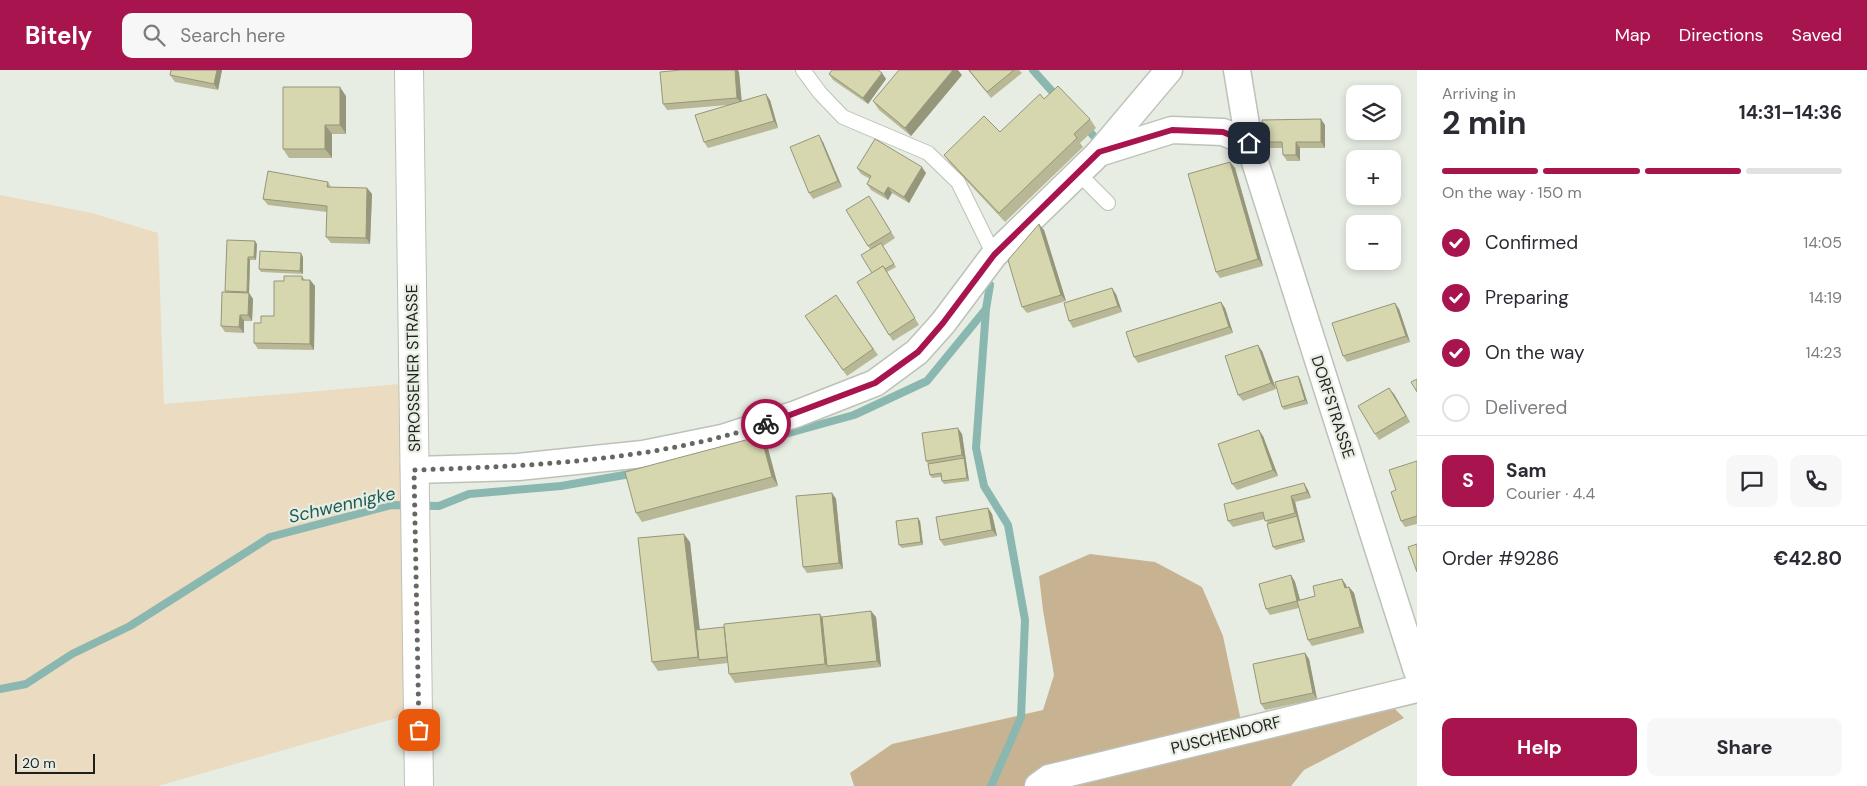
<!DOCTYPE html>
<meta charset="utf-8">
<style>
:root{--surface:#fff;--page:#f7f7f7;--text:#2b2b33;--muted:#7c7c81;--line:#e1e1e2;--accent:#a8154e}
body{margin:0;font-family:"DM Sans",sans-serif;background:var(--page);color:var(--text);height:100vh;display:flex;flex-direction:column;font-size:19px;white-space:nowrap}
*{box-sizing:border-box;margin:0}
p{font-size:16px;color:var(--muted)}
.icon{flex:none;width:28px;height:28px;fill:none;stroke:currentColor;stroke-width:2;stroke-linecap:round;stroke-linejoin:round}
.map{position:relative;flex:1;overflow:hidden}
.sheet{display:flex;flex-direction:column;background:var(--surface);width:450px}
.sheet>*{flex:none}
.tools{position:absolute;left:1346px;top:15px;display:grid;gap:10px}
.tools a{display:grid;place-items:center;width:55px;height:55px;border-radius:10px;background:var(--surface);box-shadow:0 2px 8px #0003;font-size:25px}
.scale{position:absolute;left:15px;bottom:12px;width:80px;box-sizing:border-box;padding-left:5px;border:2px solid #1e201d;border-top:0;font-size:14px;line-height:18px;white-space:nowrap;color:#1e201d;-webkit-text-stroke:4px #e7ede3;paint-order:stroke}
.pin{position:absolute;display:grid;place-items:center;width:42px;height:42px;color:#fff;margin:-21px;border-radius:10px;box-shadow:0 2px 8px #0006}
.courier{position:absolute;display:grid;place-items:center;width:50px;height:50px;margin:-25px;border:4px solid #a8154e;border-radius:50%;background:#fff;color:#222;box-shadow:0 1px 6px #0007}
.overview em{font-style:normal;font-weight:700}
.overview div{display:flex;flex-direction:column-reverse}
.overview{display:flex;align-items:center;justify-content:space-between;height:85px;padding:0 25px}
h1{font-size:32px;font-weight:700;line-height:38px}
.bar{display:grid;grid-template-columns:repeat(4,1fr);gap:8px 5px;align-content:center;height:60px;padding:0 25px}
.bar i{height:6px;border-radius:4px;background:var(--line)}
.bar .selected{background:var(--accent)}
.bar p{grid-column:span 4}
.line{display:flex;align-items:center;gap:12px;padding:0 25px;border-top:1px solid var(--line)}
.line div{flex:1}
.round{display:grid;place-items:center;flex:none;width:52px;height:52px;border-radius:10px;background:var(--page)}
ol{padding:0 25px;list-style:none}
li{display:flex;align-items:center;gap:15px;height:55px}
li p{margin-inline-start:auto}
li .icon{padding:5px;border-radius:50%;background:var(--accent);color:#fff;stroke-width:4}
li:last-child{color:var(--muted)}
li i{width:28px;height:28px;border:2px solid var(--line);border-radius:50%}
.action{display:flex;gap:10px;margin-top:auto;padding:10px 25px}
.action a{flex:1;height:58px;border-radius:10px;background:var(--accent);color:#fff;font-size:20px;font-weight:700;line-height:58px;text-align:center}
.action a+a{background:var(--page);color:var(--text)}
header{display:flex;align-items:center;gap:30px;box-sizing:border-box;height:70px;padding:0 25px;background:var(--accent);color:#fff}
header strong{font-size:24px}
nav{display:flex;gap:28px;margin-inline-start:auto;font-size:18px}
.search{width:350px;height:45px;background:var(--page);display:flex;align-items:center;gap:12px;box-sizing:border-box;padding:0 18px;border-radius:10px;color:var(--muted);font-size:19px}
main{display:flex;flex:1;min-height:0}
.map>svg:first-child{display:block}
.green{fill:#ebdbc1}
.forest{fill:#c7b391}
.lines{fill:none;stroke-linecap:round;stroke-linejoin:round}
.stream{stroke:#8ab8b0;stroke-width:8}
.service-casing{stroke:#bcc2b8;stroke-width:16}
.minor-casing{stroke:#bcc2b8;stroke-width:29}
.tertiary-casing{stroke:#bcc2b8;stroke-width:30}
.service{stroke:#fff;stroke-width:14}
.minor{stroke:#fff;stroke-width:26}
.tertiary{stroke:#fff;stroke-width:28}
.wall{fill:#b8b896}
.shaded-wall{fill:#96967a}
.building{fill:#d6d6af;stroke:#96967a}
.done{stroke:#646862;stroke-width:5;stroke-dasharray:0 9}
.route{stroke:#a8154e;stroke-width:6}
.labels{text-anchor:middle;dominant-baseline:central;stroke-width:4.5;stroke-linejoin:round;paint-order:stroke}
.street-label{font-size:16px;fill:#1e201d;stroke:#e7ede3}
.water-label{font-size:18px;font-style:italic;fill:#1b5b53;stroke:#e7ede3}
</style>
<header>
<strong>Bitely</strong>
<div class="search"><svg class="icon" aria-label="search" viewBox="0 0 24 24"><circle cx="10" cy="10" r="6"/><path d="M15 15l6 6"/></svg>Search here</div>
<nav><a>Map</a><a>Directions</a><a>Saved</a></nav>
</header>
<main>
<div class="map">
<svg width="1417" height="716" viewBox="0 0 1417 716">
<rect width="100%" height="100%" fill="#e7ede3"/>
<polygon class="green" points="0,125 92,143 158,163 164,334 412,313 417,642 158,716 0,716"/>
<polygon class="forest" points="1090,484 1155,492 1202,517 1223,566 1241,651 1391,635 1404,648 1304,700 1291,716 854,716 850,703 892,674 1043,640 1054,605 1043,540 1039,506"/>
<g class="lines">
<g class="stream">
<polyline points="1033,0 1058,28"/>
<polyline points="1091,63 1097,70 1093,74"/>
<polyline points="986,239 976,378 984,416 1008,455 1025,550 1021,647 991,716"/>
<polyline points="756,372 854,345 927,311 986,239 990,215"/>
<polyline points="0,619 26,614 72,584 130,556 270,467 392,435 439,436 469,424 561,416 636,403"/>
</g>
<g class="service-casing">
<g id="service">
<polyline points="803,0 820,23 843,47 928,83 958,112 994,185"/>
<polyline points="1078,103 1108,133"/>
</g>
</g>
<g class="minor-casing">
<g id="minor">
<polyline points="1237,0 1249,73 1417,601"/>
<polyline points="1099,83 1169,0"/>
<polyline points="414,400 518,397 643,384 722,368 796,344 875,313 917,282 943,253 994,185 1099,83 1172,60 1223,62 1249,73"/>
<polyline points="1038,716 1049,708 1417,619"/>
</g>
</g>
<g class="tertiary-casing">
<polyline id="tertiary" points="409,0 419,716"/>
</g>
<use href="#service" class="service"/>
<use href="#minor" class="minor"/>
<use href="#tertiary" class="tertiary"/>
</g>
<g class="wall">
<polygon points="222,0 218,20 175,12 170,5"/>
<polygon points="968,0 1019,0 1022,3 991,28"/>
<polygon points="739,2 741,31 770,30 778,58 708,78 704,72 728,35 667,40 663,34"/>
<polygon points="882,3 886,9 868,34 833,10 829,4"/>
<polygon points="962,5 911,66 879,40 873,31"/>
<polygon points="346,26 346,64 332,64 332,88 289,88 283,79"/>
<polygon points="1044,29 1090,49 1096,58 1080,73 1083,77 1005,152 950,93 944,85 1000,62"/>
<polygon points="1325,55 1325,78 1300,78 1300,91 1287,91 1283,85 1283,78 1267,78 1263,72"/>
<polygon points="823,72 842,117 813,129 809,123"/>
<polygon points="1230,92 1235,98 1263,196 1220,208 1216,202"/>
<polygon points="857,98 926,103 909,133 892,123 888,130 871,120 867,114 870,109 861,104"/>
<polygon points="328,112 331,117 367,118 372,124 370,174 331,173 326,167 327,142 268,135 263,129"/>
<polygon points="869,126 895,168 883,176 896,197 887,202 919,255 893,271 889,265 870,179 868,176"/>
<polygon points="1044,160 1066,231 1027,243 1022,237"/>
<polygon points="257,174 256,190 250,190 249,223 253,229 252,251 244,251 244,263 225,262 221,256 226,222 225,221"/>
<polygon points="303,187 303,204 261,202 259,199"/>
<polygon points="302,206 305,210 310,210 315,216 314,280 258,279 254,273 261,253 274,246"/>
<polygon points="1116,224 1122,242 1073,258 1069,251"/>
<polygon points="836,225 878,285 847,306 805,246"/>
<polygon points="1225,238 1233,263 1138,293 1134,287"/>
<polygon points="1399,239 1410,272 1347,292 1343,286"/>
<polygon points="1262,281 1276,319 1243,331 1238,325"/>
<polygon points="1298,306 1300,309 1308,334 1284,340 1282,337"/>
<polygon points="1394,324 1410,352 1379,370 1375,364"/>
<polygon points="962,364 969,411 944,414 942,411 941,407 932,408 930,405 928,394 926,391"/>
<polygon points="761,366 767,375 778,416 642,452 636,443"/>
<polygon points="1263,366 1278,406 1237,420 1232,414"/>
<polygon points="1417,391 1417,454 1405,457 1401,451 1396,420"/>
<polygon points="1308,420 1311,428 1295,432 1305,472 1276,480 1273,477 1268,454 1265,449 1233,457 1228,451 1224,434"/>
<polygon points="832,423 836,429 843,499 807,503 803,497"/>
<polygon points="988,438 992,444 997,466 944,476 940,470"/>
<polygon points="920,451 923,475 902,478 899,475"/>
<polygon points="690,472 700,560 822,547 876,547 881,597 735,613 729,604 728,593 658,601 652,592"/>
<polygon points="1291,505 1295,512 1300,530 1315,526 1342,509 1346,515 1347,518 1349,517 1354,523 1364,563 1312,576 1308,570 1299,538 1270,545 1266,539"/>
<polygon points="1305,583 1309,589 1317,629 1265,640 1261,634"/>
</g>
<g class="shaded-wall">
<polygon points="217,0 222,0 218,20 214,14"/>
<polygon points="735,0 738,0 739,2 742,34 737,28"/>
<polygon points="953,0 958,0 962,5 911,66 905,58"/>
<polygon points="882,3 886,9 868,34 863,28"/>
<polygon points="340,17 346,26 346,64 340,55"/>
<polygon points="766,24 770,30 778,58 774,51"/>
<polygon points="1321,49 1325,55 1325,78 1321,72"/>
<polygon points="325,55 332,64 332,88 325,79"/>
<polygon points="819,65 823,72 842,117 838,111"/>
<polygon points="1296,72 1300,78 1300,91 1296,85"/>
<polygon points="1230,92 1235,98 1263,196 1258,189"/>
<polygon points="922,97 926,103 909,133 904,127"/>
<polygon points="888,117 892,123 888,130 884,124"/>
<polygon points="367,118 372,124 370,174 366,168"/>
<polygon points="1039,154 1044,160 1066,231 1061,225"/>
<polygon points="255,171 257,174 256,190 254,187"/>
<polygon points="301,183 303,187 303,204 300,201"/>
<polygon points="248,187 250,190 249,223 253,229 252,251 248,245 248,224 247,222"/>
<polygon points="310,210 315,216 314,280 310,274"/>
<polygon points="1112,218 1116,224 1122,242 1118,236"/>
<polygon points="1221,232 1225,238 1233,263 1229,257"/>
<polygon points="1395,233 1399,239 1410,272 1406,266"/>
<polygon points="240,245 244,251 244,263 239,257"/>
<polygon points="1258,275 1262,281 1276,319 1271,313"/>
<polygon points="1298,306 1300,309 1308,334 1305,330"/>
<polygon points="1389,318 1394,324 1410,352 1406,346"/>
<polygon points="958,358 962,364 969,411 967,408 964,388 962,385"/>
<polygon points="1259,360 1263,366 1278,406 1273,400"/>
<polygon points="761,366 767,375 778,416 772,407"/>
<polygon points="1304,413 1308,420 1311,428 1307,422"/>
<polygon points="832,423 836,429 843,499 839,493"/>
<polygon points="1291,426 1295,432 1299,449 1295,443"/>
<polygon points="988,438 992,444 997,466 992,460"/>
<polygon points="1297,446 1299,449 1305,472 1303,469"/>
<polygon points="918,448 920,451 923,475 921,472"/>
<polygon points="684,464 690,472 703,590 699,590 698,587"/>
<polygon points="1291,505 1295,512 1302,537 1297,531"/>
<polygon points="1342,509 1346,515 1349,525 1345,518"/>
<polygon points="1349,517 1354,523 1364,563 1360,557"/>
<polygon points="871,541 876,547 881,597 877,591"/>
<polygon points="820,544 826,553 827,596 825,594"/>
<polygon points="1305,583 1309,589 1317,629 1313,623"/>
</g>
<g class="building">
<polygon points="171,0 217,0 214,14 170,5"/>
<polygon points="681,0 735,0 737,28 663,34 660,2"/>
<polygon points="832,0 878,0 882,3 863,28 829,4"/>
<polygon points="899,0 953,0 905,58 873,31"/>
<polygon points="969,0 1014,0 987,22"/>
<polygon points="1058,16 1090,49 1074,64 1077,68 999,143 944,85 984,46 1000,62 1040,24 1044,29"/>
<polygon points="283,17 340,17 340,55 325,55 325,79 283,79"/>
<polygon points="766,24 774,51 704,72 695,45"/>
<polygon points="1321,49 1321,72 1296,72 1296,85 1283,85 1282,72 1263,72 1262,50"/>
<polygon points="819,65 838,111 809,123 790,77"/>
<polygon points="875,69 922,97 904,127 888,117 884,124 867,114 871,106 857,98"/>
<polygon points="1230,92 1258,189 1216,202 1188,104"/>
<polygon points="268,101 328,112 327,117 367,118 366,168 326,167 327,136 263,129"/>
<polygon points="869,126 891,162 868,176 846,140"/>
<polygon points="1039,154 1061,225 1022,237 1008,190"/>
<polygon points="227,170 255,171 254,187 248,187 247,222 225,221"/>
<polygon points="881,173 894,194 885,199 883,196 872,203 861,185"/>
<polygon points="260,181 301,183 300,201 259,199"/>
<polygon points="883,196 915,248 889,265 857,212"/>
<polygon points="284,206 302,206 302,210 310,210 310,274 254,273 254,253 261,253 261,246 274,246 274,211 284,211"/>
<polygon points="1112,218 1118,236 1069,251 1064,233"/>
<polygon points="222,222 249,223 248,245 240,245 239,257 221,256"/>
<polygon points="836,225 873,279 843,300 805,246"/>
<polygon points="1221,232 1229,257 1134,287 1126,262"/>
<polygon points="1395,233 1406,266 1343,286 1332,253"/>
<polygon points="1258,275 1271,313 1238,325 1225,286"/>
<polygon points="1298,306 1305,330 1282,337 1275,312"/>
<polygon points="1417,309 1417,322 1411,312"/>
<polygon points="1389,318 1406,346 1375,364 1358,336"/>
<polygon points="958,358 962,385 926,391 922,363"/>
<polygon points="1259,360 1273,400 1232,414 1218,374"/>
<polygon points="761,366 772,407 636,443 625,402"/>
<polygon points="964,388 967,408 942,411 941,403 930,405 928,394"/>
<polygon points="1417,391 1417,446 1401,451 1391,422 1396,420 1389,400"/>
<polygon points="1304,413 1307,422 1291,426 1295,443 1265,451 1263,442 1228,451 1224,434"/>
<polygon points="832,423 839,493 803,497 796,426"/>
<polygon points="988,438 992,460 940,470 936,447"/>
<polygon points="1297,446 1303,469 1273,477 1267,454"/>
<polygon points="918,448 921,472 899,475 896,451"/>
<polygon points="684,464 698,587 652,592 638,468"/>
<polygon points="1417,474 1417,502 1408,477"/>
<polygon points="1291,505 1297,531 1266,539 1259,514"/>
<polygon points="1342,509 1345,518 1349,517 1360,557 1308,570 1297,531 1315,526 1313,516"/>
<polygon points="871,541 877,591 827,596 822,547"/>
<polygon points="820,544 825,594 729,604 724,554"/>
<polygon points="724,557 727,587 699,590 696,560"/>
<polygon points="1305,583 1313,623 1261,634 1253,594"/>
</g>
<g class="lines">
<path class="done" d="M 419,660 L 414,400 C 535,396 651,391 766,354"/>
<polyline class="route" points="766,354 875,313 918,282 943,253 994,185 1099,82 1172,60 1223,62 1249,73"/>
</g>
<g class="labels">
<g class="street-label">
<text transform="translate(413 298) rotate(-91)">SPROSSENER STRASSE</text>
<text transform="translate(1333 337) rotate(72)">DORFSTRASSE</text>
<text transform="translate(1226 665) rotate(-14)">PUSCHENDORF</text>
</g>
<g class="water-label">
<text transform="translate(342 435) rotate(-13)">Schwennigke</text>
</g>
</g>
</svg>
<div class="tools">
<a><svg class="icon" aria-label="layers" viewBox="0 0 24 24"><path d="M12 4l9 5-9 5-9-5zM3 14l9 5 9-5"/></svg></a>
<a>+</a>
<a>−</a>
</div>
<div class="scale">20 m</div>
<div class="pin" style="left:419px;top:660px;background:#ea580c"><svg class="icon" aria-label="bag" viewBox="0 0 24 24"><path d="M5 8h14l-1 12H6zM9 8a3 3 0 0 1 6 0"/></svg></div>
<div class="pin" style="left:1249px;top:73px;background:#1f2937"><svg class="icon" aria-label="home" viewBox="0 0 24 24"><path d="M3 11l9-7 9 7M6 9v11h12V9"/></svg></div>
<div class="courier" style="left:766px;top:354px"><svg class="icon" aria-label="bike" viewBox="0 0 24 24"><circle cx="6" cy="16" r="4"/><circle cx="18" cy="16" r="4"/><path d="M6 16l4-8h5l3 8M10 8l3 8H6M13 5h3"/></svg></div>
</div>
<section class="sheet">
<div class="overview"><div><h1>2 min</h1><p>Arriving in</p></div><em>14:31–14:36</em></div>
<div class="bar"><i class="selected"></i><i class="selected"></i><i class="selected"></i><i></i><p>On the way · 150 m</p></div>
<ol>
<li><svg class="icon" aria-label="check" viewBox="0 0 24 24"><path d="M5 12l5 5 9-10"/></svg>Confirmed<p>14:05</p></li>
<li><svg class="icon" aria-label="check" viewBox="0 0 24 24"><path d="M5 12l5 5 9-10"/></svg>Preparing<p>14:19</p></li>
<li><svg class="icon" aria-label="check" viewBox="0 0 24 24"><path d="M5 12l5 5 9-10"/></svg>On the way<p>14:23</p></li>
<li><i></i>Delivered</li>
</ol>
<div class="line" style="height:90px"><b class="round" style="background:var(--accent);color:#fff">S</b><div><b>Sam</b><p>Courier · 4.4</p></div><a class="round"><svg class="icon" aria-label="chat" viewBox="0 0 24 24"><path d="M4 5h16v11H9l-5 4z"/></svg></a><a class="round"><svg class="icon" aria-label="phone" viewBox="0 0 24 24"><path d="M5 4h4l2 5-3 2q2 4 5 5l2-3 5 2v4C11 20 4 13 5 4z"/></svg></a></div>
<div class="line" style="height:65px"><div>Order #9286</div><b>€42.80</b></div>
<div class="action"><a>Help</a><a>Share</a></div>
</section>
</main>
